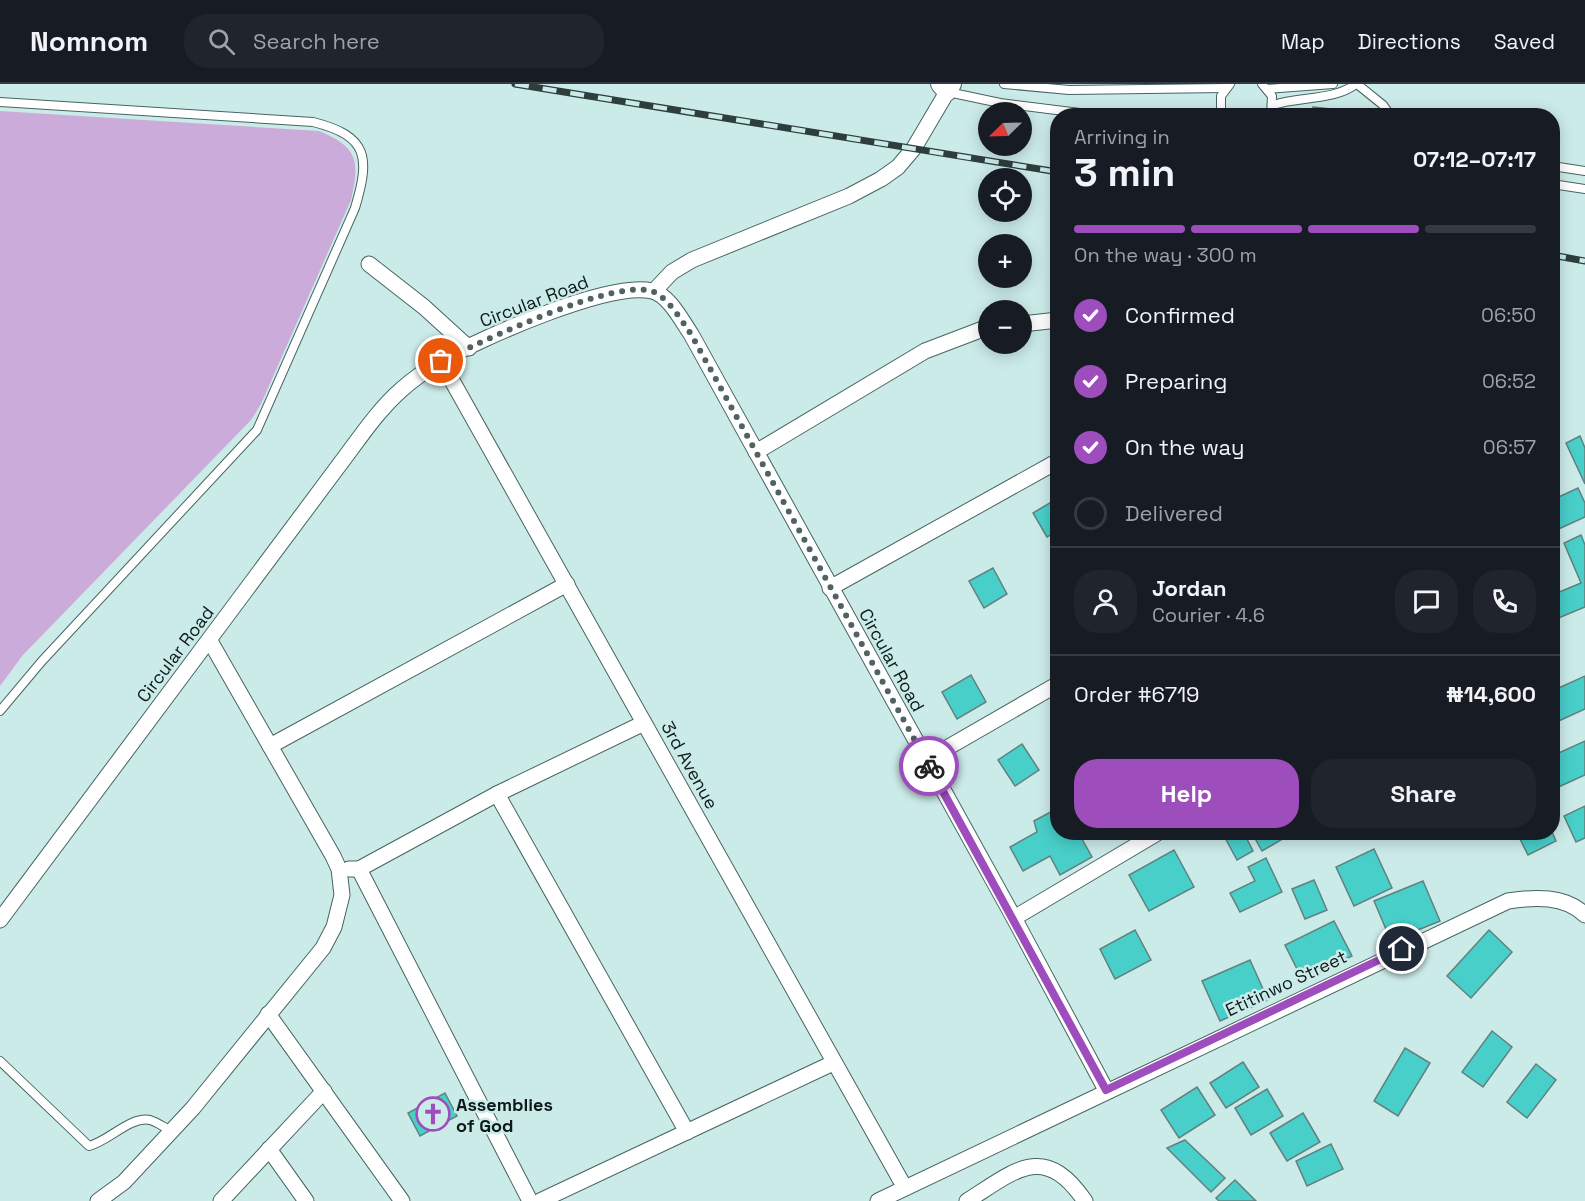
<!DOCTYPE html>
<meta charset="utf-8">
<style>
:root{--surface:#171b24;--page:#20242c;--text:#f1f3f6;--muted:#9ea1a6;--line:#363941;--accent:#9e4dbd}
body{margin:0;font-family:"Space Grotesk",sans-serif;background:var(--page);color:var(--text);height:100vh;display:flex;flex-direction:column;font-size:22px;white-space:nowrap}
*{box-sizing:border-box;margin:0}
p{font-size:20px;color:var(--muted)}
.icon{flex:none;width:33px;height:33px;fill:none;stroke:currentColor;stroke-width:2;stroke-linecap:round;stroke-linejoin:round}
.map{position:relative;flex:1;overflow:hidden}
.details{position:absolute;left:1050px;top:24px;width:510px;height:732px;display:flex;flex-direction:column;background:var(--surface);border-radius:24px;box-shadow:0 3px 15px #0003}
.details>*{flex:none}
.needle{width:39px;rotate:247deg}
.controls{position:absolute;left:978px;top:18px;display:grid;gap:12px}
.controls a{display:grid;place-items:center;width:54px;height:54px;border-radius:50%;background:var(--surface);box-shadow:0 3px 15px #0003;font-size:30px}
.pin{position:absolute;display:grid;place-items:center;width:51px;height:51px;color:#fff;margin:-26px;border:3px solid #fff;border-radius:50%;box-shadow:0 2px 6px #0007}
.courier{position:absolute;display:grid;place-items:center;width:60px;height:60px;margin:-30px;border:4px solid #9e4dbd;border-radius:50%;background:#fff;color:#222;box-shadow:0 2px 8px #0007}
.headline em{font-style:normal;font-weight:700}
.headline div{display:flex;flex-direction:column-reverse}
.headline{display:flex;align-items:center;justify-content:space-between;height:102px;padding:0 24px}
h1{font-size:39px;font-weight:700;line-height:45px}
.bar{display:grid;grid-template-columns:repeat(4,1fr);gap:9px 6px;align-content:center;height:72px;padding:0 24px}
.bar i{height:8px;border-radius:4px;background:var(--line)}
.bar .selected{background:var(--accent)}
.bar p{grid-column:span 4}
.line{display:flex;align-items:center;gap:15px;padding:0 24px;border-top:2px solid var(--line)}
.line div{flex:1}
.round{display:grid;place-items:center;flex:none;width:63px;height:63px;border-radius:24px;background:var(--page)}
ol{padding:0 24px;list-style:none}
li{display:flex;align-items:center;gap:18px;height:66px}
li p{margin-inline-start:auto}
li .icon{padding:6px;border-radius:50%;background:var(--accent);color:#fff;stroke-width:4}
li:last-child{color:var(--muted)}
li i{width:33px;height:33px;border:3px solid var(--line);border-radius:50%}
.primary-button{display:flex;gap:12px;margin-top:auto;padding:12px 24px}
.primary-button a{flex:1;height:69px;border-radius:24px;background:var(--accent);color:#fff;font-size:24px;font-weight:700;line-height:69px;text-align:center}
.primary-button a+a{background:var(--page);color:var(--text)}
header{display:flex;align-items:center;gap:36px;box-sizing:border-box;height:84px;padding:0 30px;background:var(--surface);border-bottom:2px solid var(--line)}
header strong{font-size:28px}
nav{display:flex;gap:33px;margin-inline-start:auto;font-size:21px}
.search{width:420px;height:54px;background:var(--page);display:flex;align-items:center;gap:15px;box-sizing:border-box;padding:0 21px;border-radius:24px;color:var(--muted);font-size:22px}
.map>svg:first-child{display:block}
.green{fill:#cbabd9}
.building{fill:#48cfca;stroke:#62807e;stroke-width:1.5}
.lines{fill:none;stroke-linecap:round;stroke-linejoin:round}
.service-casing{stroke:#476463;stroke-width:10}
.minor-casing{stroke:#476463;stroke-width:17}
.tertiary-casing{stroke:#476463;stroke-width:20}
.service{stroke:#fff;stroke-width:8}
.minor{stroke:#fff;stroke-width:15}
.tertiary{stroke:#fff;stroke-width:18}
.rail-casing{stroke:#2e3e3d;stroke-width:7}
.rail{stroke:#cbebe9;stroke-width:4.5;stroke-dasharray:14;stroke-linecap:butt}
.done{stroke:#506362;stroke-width:6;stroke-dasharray:0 10.8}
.route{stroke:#9e4dbd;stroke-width:8}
.labels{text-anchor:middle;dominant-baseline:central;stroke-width:5;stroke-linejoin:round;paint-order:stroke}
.street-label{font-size:18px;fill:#0e1a1a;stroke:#cbebe9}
.poi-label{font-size:18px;font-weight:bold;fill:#0e1a1a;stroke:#cbebe9;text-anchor:start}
</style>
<header>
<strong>Nomnom</strong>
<div class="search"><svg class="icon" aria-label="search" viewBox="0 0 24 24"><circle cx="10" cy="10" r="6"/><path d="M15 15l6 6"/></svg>Search here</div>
<nav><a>Map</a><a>Directions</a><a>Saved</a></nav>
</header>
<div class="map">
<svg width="1585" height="1117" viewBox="0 0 1585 1117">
<rect width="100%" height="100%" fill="#cbebe9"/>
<path class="green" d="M 0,27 L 319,47 C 358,63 360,77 351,116 L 261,320 L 251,336 L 23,571 L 0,602 Z"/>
<g class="building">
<polygon points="1313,23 1349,27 1348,32 1312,32"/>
<polygon points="1580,352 1585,364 1585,400 1566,359"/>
<polygon points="1578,404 1585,419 1585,433 1552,448 1552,416"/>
<polygon points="1058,414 1058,447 1047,453 1033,429"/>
<polygon points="1581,451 1585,461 1585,523 1556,535 1552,527 1552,511 1581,499 1564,459"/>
<polygon points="993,484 1007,510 984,524 969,497"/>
<polygon points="971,591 986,618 957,635 942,608"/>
<polygon points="1585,592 1585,625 1552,640 1552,607"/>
<polygon points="1585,657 1585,691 1554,705 1552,672"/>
<polygon points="1022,660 1039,686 1015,702 998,676"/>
<polygon points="1585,722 1585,754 1576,758 1564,732"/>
<polygon points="1058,724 1058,748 1078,748 1092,773 1060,791 1050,772 1023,787 1010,763 1037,748 1034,737"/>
<polygon points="1222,748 1283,748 1286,753 1262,767 1253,751 1247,755 1253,767 1237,776"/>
<polygon points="1455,748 1471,748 1460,755"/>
<polygon points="1552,748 1556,757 1528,771 1519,753 1526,748"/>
<polygon points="1374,765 1392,804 1354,822 1336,783"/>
<polygon points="1174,766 1194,803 1149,827 1129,791"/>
<polygon points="1266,774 1282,808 1240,828 1230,809 1255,797 1248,783"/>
<polygon points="1314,796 1327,826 1305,835 1292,805"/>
<polygon points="1423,797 1440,837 1391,857 1374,817"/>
<polygon points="1334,837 1352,872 1303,897 1285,861"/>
<polygon points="1135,846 1151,876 1115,895 1100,865"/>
<polygon points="1489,846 1512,868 1471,914 1447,892"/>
<polygon points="1250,876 1268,916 1220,937 1202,897"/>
<polygon points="1492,947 1512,963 1483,1003 1462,988"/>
<polygon points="1405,964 1430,979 1398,1032 1374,1017"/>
<polygon points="1243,978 1259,1003 1226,1024 1210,999"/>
<polygon points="1536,980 1556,996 1527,1034 1507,1018"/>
<polygon points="1197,1003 1215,1031 1179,1054 1161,1026"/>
<polygon points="1267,1005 1283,1032 1251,1051 1235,1024"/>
<polygon points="445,1009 457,1032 420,1052 408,1029"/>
<polygon points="1303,1029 1320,1058 1287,1077 1270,1049"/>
<polygon points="1185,1056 1225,1094 1211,1108 1167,1064"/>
<polygon points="1331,1060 1343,1085 1307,1102 1296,1077"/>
<polygon points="1235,1096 1256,1117 1219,1117 1216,1114"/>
</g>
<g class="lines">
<g class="service-casing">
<g id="service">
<polyline points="1004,0 1069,6 1225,4"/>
<polyline points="1262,0 1272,12 1271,32"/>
<polyline points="1357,0 1383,21 1391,32"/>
<polyline points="1267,5 1333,0"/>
<polyline points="948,8 1000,19 1104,32"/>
<path d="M 0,18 L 313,38 C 369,52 370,74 355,124 L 257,346 L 42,577 L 0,627"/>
<path d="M 1273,21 C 1301,12 1333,17 1356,0"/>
<polyline points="1221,32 1221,12 1230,0"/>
<polyline points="1552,82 1585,87"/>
<polyline points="1552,100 1585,105"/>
<path d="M 0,977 L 89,1062 C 109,1057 130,1032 150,1036 C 157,1038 165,1044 172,1047"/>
</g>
</g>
<g class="minor-casing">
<g id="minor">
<polyline points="369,180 424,223 469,264"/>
<polyline points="654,207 672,188 692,176 849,112 881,95 898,83 914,64 947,8"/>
<polyline points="1022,240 1058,236"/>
<polyline points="441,277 905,1104"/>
<polyline points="756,368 925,267 988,243"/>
<polyline points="830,504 1058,377"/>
<polyline points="270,662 567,500"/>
<polyline points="926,676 1058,600"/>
<polyline points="497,710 687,1048"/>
<polyline points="349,785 359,785 497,710 644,639"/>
<polyline points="359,785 530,1117"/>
<polyline points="1014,834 1159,748"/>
<path d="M 0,836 L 337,384 C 357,358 376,328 401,306 C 412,296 428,285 441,277 C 481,254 609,197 652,207 C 669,211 682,237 691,250 L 1014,834 L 1106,1006"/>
<polyline points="268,930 402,1117"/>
<polyline points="269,1065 306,1117"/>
<polyline points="98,1117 124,1098 193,1024 323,864 334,843 342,811 339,785 333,772 210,557"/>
<polyline points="221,1117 324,1007"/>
<polyline points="540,1117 833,979"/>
<path d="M 878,1117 L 1508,817 C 1534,813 1565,811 1585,831"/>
<path d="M 967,1117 C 1016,1086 1044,1058 1085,1117"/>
</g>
</g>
<g class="tertiary-casing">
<polyline id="tertiary" points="940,0 947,8 952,0"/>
</g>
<use href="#service" class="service"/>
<use href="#minor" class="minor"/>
<use href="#tertiary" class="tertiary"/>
<g class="rail-casing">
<g id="rail">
<polyline points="515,0 1058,88"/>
<polyline points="1552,171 1585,177"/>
</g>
</g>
<use href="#rail" class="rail"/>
</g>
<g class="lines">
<path class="done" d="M 441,277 C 477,260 623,189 656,209 C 671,218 681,236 691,250 L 929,682"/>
<polyline class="route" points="929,682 1106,1006 1402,865"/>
</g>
<defs>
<g id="church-ring" transform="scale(1.725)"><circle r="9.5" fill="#cbebe9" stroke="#9e4dbd" stroke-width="1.5"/><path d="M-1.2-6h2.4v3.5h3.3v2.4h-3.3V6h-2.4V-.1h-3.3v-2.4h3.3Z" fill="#9e4dbd"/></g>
</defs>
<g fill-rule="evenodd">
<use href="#church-ring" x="433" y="1030"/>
</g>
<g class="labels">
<g class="street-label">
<text transform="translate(534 217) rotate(-21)">Circular Road</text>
<text transform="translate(175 570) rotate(-53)">Circular Road</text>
<text transform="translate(892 576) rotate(61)">Circular Road</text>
<text transform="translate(690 681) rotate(61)">3rd Avenue</text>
<text transform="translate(1286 899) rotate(-25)">Etitinwo Street</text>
</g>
<g class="poi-label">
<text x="456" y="1020">Assemblies<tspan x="456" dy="21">of God</tspan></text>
</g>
</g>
</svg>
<div class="controls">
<a><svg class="needle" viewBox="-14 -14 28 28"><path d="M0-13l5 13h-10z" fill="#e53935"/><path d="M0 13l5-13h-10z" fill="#9ea1a6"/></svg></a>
<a><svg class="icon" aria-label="locate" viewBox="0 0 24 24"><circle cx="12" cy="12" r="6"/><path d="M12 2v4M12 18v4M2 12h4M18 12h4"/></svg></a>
<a>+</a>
<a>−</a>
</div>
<div class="pin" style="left:441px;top:277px;background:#ea580c"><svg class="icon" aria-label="bag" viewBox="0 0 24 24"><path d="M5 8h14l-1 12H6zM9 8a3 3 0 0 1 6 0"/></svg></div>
<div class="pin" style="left:1402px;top:865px;background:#1f2937"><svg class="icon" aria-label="home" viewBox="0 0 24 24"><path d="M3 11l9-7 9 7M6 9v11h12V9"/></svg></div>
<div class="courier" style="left:929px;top:682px"><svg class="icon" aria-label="bike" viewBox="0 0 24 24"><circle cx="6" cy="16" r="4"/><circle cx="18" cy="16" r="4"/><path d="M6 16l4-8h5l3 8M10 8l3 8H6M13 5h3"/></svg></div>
<section class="details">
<div class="headline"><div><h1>3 min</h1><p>Arriving in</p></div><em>07:12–07:17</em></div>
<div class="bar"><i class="selected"></i><i class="selected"></i><i class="selected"></i><i></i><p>On the way · 300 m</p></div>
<ol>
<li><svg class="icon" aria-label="check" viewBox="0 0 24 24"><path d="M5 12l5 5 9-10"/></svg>Confirmed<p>06:50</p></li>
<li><svg class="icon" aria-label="check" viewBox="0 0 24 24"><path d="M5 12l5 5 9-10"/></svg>Preparing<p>06:52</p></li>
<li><svg class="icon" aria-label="check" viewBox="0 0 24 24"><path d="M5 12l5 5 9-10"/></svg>On the way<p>06:57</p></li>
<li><i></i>Delivered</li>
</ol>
<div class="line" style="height:108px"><a class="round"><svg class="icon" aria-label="person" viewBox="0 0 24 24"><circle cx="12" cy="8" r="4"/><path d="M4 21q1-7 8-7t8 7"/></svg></a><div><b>Jordan</b><p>Courier · 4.6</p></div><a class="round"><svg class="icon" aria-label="chat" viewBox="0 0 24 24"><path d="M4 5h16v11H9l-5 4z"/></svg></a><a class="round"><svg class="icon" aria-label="phone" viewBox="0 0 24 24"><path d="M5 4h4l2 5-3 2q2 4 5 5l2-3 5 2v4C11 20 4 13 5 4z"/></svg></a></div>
<div class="line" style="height:78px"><div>Order #6719</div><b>₦14,600</b></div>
<div class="primary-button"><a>Help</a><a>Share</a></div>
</section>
</div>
